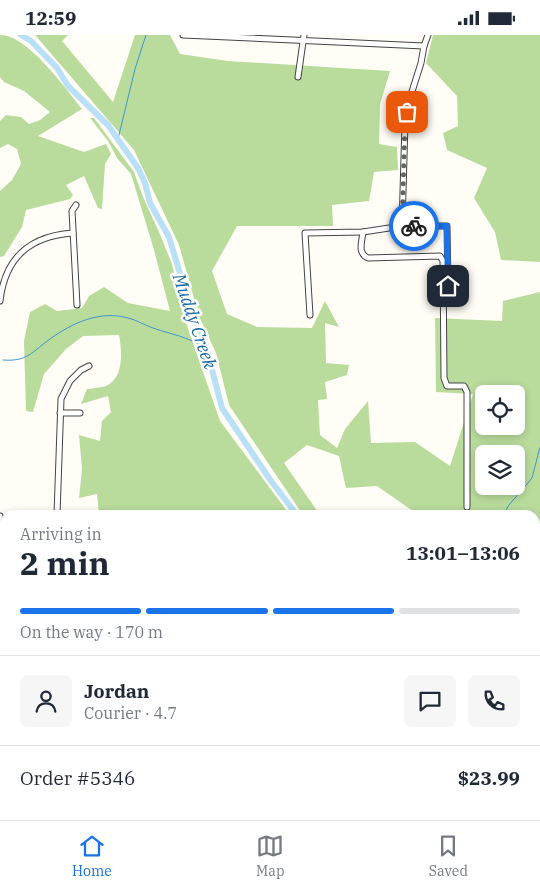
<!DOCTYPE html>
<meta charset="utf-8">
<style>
:root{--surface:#fff;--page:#f6f6f7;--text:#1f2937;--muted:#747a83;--line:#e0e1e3;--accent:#1a73e8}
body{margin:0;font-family:"IBM Plex Serif",serif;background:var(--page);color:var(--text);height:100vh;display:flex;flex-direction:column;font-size:19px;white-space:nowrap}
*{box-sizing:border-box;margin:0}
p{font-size:16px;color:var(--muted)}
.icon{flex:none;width:28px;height:28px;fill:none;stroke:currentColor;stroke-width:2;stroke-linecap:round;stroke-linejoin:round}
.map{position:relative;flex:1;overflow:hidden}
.drawer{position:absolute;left:0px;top:475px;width:540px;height:310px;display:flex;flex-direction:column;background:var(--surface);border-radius:15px 15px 0 0;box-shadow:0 2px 8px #0003}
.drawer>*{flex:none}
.buttons{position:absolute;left:475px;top:350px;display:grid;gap:10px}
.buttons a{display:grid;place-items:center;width:50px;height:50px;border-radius:8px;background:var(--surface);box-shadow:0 2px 8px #0003;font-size:25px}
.pin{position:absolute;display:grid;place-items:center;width:42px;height:42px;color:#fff;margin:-21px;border-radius:10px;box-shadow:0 2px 8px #0006}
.courier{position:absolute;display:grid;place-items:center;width:50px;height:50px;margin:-25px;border:4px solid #1a73e8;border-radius:50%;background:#fff;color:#222;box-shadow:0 1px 6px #0007}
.summary em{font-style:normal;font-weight:700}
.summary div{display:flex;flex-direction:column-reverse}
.summary{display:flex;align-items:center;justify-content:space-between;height:85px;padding:0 20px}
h1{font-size:32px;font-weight:700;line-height:38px}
.bar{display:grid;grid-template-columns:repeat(4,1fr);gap:8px 5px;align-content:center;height:60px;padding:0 20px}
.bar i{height:6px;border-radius:4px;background:var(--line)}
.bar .on{background:var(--accent)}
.bar p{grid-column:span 4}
.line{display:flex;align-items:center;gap:12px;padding:0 20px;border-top:1px solid var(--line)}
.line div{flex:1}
.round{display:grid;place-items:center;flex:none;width:52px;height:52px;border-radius:8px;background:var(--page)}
.status{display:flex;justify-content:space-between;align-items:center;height:35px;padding:0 25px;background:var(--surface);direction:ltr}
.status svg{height:14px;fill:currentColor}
.menu{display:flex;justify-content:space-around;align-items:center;height:70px;border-top:1px solid var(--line);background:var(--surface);font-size:14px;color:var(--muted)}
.menu a{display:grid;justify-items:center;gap:2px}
.menu .on{color:var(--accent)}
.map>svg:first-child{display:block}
.forest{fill:#b9dc9c;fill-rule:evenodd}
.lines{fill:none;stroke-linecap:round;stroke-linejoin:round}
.stream{stroke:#3f96cf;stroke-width:1}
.river{stroke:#b9e0f7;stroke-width:6}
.minor-casing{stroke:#444;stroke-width:7}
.major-casing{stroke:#222;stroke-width:8}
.minor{stroke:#fff;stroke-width:5}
.major{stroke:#f9d66b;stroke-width:6}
.done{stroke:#646461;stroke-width:5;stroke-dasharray:0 9}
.route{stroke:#1a73e8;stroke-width:6}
.labels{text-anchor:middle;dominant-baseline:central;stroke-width:5;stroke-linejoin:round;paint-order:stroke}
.water-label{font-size:18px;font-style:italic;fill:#1768a6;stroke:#fff}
</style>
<div class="status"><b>12:59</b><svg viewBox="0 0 49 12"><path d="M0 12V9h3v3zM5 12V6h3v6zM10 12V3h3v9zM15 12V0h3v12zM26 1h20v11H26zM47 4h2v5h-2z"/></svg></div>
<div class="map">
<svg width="540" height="785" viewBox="0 0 540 785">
<rect width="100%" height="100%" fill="#fffdf5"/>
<g class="forest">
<path d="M 0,0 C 28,0 65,53 82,74 L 38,101 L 84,117 L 106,109 L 111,119 L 105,129 L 102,174 L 98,173 L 84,141 L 66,150 L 73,160 L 70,164 L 26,175 L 22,192 L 4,221 L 0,222 L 0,156 L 12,145 L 21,129 L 17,114 L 8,109 L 0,113 L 0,86 L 6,80 L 21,82 L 29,89 L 40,85 L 50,77 L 24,56 L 4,47 L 0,42 Z"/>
<path d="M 35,0 L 68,0 L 62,6 L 113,67 L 135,0 L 170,0 L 180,19 L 228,26 L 390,36 L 380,69 L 379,109 L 397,112 L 398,135 L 374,137 L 369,166 L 332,170 L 333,191 L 237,191 L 212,236 L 227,279 L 257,292 L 312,293 L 325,266 L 339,292 L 325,288 L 326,328 L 349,330 L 347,340 L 325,347 L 327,364 L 318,365 L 320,400 L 337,413 L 345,394 L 368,366 L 371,408 L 415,407 L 450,431 L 473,359 L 436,357 L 435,283 L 502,286 L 503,266 L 540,257 L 540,785 L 373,785 L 377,780 L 535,780 L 535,480 L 423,480 L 410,474 L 377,451 L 346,453 L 339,421 L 307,410 L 284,428 L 320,480 L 303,480 L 229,370 L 216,318 L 199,281 L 179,210 L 134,115 ZM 484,359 L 516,359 L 516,391 L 484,391 ZM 484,419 L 516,419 L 516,451 L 484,451 Z"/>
<polygon points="433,0 540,0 540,227 501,225 495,197 474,163 487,133 447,115 443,98 458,91 457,61 426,28"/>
<path d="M 90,83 L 94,83 L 134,137 L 143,162 L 159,197 L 172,229 L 182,276 L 220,386 L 290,480 L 99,480 L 97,459 L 79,463 L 82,434 L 79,400 L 100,406 L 102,386 L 111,377 L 108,361 L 81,369 L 87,354 C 93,353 102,353 108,350 C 124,341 122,315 119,300 L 83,301 L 66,314 L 44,339 L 33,377 L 26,376 L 24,306 L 30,277 L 45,269 L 57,276 L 82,273 L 89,261 L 104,252 L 128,268 L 170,276 L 154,215 L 131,139 L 117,123 L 108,106 Z"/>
<polygon points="0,772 5,774 5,780 22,780 35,785 0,785"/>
</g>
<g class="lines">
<g class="stream">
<polyline points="118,104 135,34 146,0"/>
<path d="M 3,325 C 27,327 32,317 50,304 C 72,288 100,275 128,283 C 137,285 144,290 153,293 C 173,300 186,301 206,313"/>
<polyline points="503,480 509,470 532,443 540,412"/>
<polyline points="0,537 5,533"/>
</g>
<g class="river">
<polyline points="21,0 31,6 57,33 68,51 108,90 138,133 145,148 150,168 169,202 182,245 185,267 204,304 222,373 271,446 297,480"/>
<polyline points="366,785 370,780"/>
</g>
<g class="minor-casing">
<g id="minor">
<polyline points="183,0 424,11"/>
<polyline points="298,42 304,0"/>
<polyline points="76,170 72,176 77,270"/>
<polyline points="402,191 405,88 409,66 421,28 424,11 428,0"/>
<path d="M 363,197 C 362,207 357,218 368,223 L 440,221 L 443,226 L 444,343 L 447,351 L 464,351 L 467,357 L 467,472"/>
<path d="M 0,266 C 5,222 30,201 73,198"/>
<polyline points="310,280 305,198 363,197 402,191 447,191 448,251"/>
<polyline points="60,378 80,378"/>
<polyline points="57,480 61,364 70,346 81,335 89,331"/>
<polyline points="0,481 1,492"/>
<polyline points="0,616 5,603"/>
<polyline points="535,747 540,747"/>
<polyline points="61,785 63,780"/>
<polyline points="76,785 78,780"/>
<polyline points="147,785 149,780"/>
<polyline points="248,785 249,780"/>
<polyline points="317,785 325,780"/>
<polyline points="465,785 465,780"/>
</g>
</g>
<g class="major-casing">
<g id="major">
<polyline points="0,763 5,765"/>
<polyline points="39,780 51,785"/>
</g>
</g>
<use href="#minor" class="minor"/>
<use href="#major" class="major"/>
</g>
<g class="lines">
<polyline class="done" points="407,77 405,88 402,191 414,191"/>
<polyline class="route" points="414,191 447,191 448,251"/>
</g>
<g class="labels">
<g class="water-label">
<text transform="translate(195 286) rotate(71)">Muddy Creek</text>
</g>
</g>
</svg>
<div class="buttons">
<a><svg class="icon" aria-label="locate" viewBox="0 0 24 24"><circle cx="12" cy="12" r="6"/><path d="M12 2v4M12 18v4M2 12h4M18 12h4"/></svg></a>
<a><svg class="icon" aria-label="layers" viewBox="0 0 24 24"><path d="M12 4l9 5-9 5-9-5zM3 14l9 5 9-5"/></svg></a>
</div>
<div class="pin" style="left:407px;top:77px;background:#ea580c"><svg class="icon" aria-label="bag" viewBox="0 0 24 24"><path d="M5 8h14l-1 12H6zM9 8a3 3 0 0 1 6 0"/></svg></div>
<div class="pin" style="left:448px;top:251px;background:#1f2937"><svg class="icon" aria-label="home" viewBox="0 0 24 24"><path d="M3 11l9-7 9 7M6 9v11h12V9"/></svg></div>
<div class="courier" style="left:414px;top:191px"><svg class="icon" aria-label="bike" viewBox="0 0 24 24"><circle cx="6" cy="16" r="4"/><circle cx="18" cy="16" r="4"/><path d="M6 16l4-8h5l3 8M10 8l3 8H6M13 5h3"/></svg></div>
<section class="drawer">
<div class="summary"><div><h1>2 min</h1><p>Arriving in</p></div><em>13:01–13:06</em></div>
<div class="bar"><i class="on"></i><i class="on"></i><i class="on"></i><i></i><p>On the way · 170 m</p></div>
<div class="line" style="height:90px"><a class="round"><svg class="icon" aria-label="person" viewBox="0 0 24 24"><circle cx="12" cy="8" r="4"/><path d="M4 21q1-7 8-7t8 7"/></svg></a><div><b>Jordan</b><p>Courier · 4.7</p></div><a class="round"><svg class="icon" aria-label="chat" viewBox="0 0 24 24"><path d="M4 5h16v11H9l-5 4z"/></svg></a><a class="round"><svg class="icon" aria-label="phone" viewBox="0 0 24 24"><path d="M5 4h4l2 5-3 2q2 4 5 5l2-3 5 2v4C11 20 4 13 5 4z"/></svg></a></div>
<div class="line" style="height:65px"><div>Order #5346</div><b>$23.99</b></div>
</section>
</div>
<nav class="menu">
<a class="on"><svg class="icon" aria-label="home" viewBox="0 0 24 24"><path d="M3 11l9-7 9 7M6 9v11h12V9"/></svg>Home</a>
<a><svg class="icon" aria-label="map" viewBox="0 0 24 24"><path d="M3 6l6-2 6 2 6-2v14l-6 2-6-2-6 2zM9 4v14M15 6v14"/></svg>Map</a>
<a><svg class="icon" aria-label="saved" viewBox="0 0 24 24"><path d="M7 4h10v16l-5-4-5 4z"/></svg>Saved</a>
</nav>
